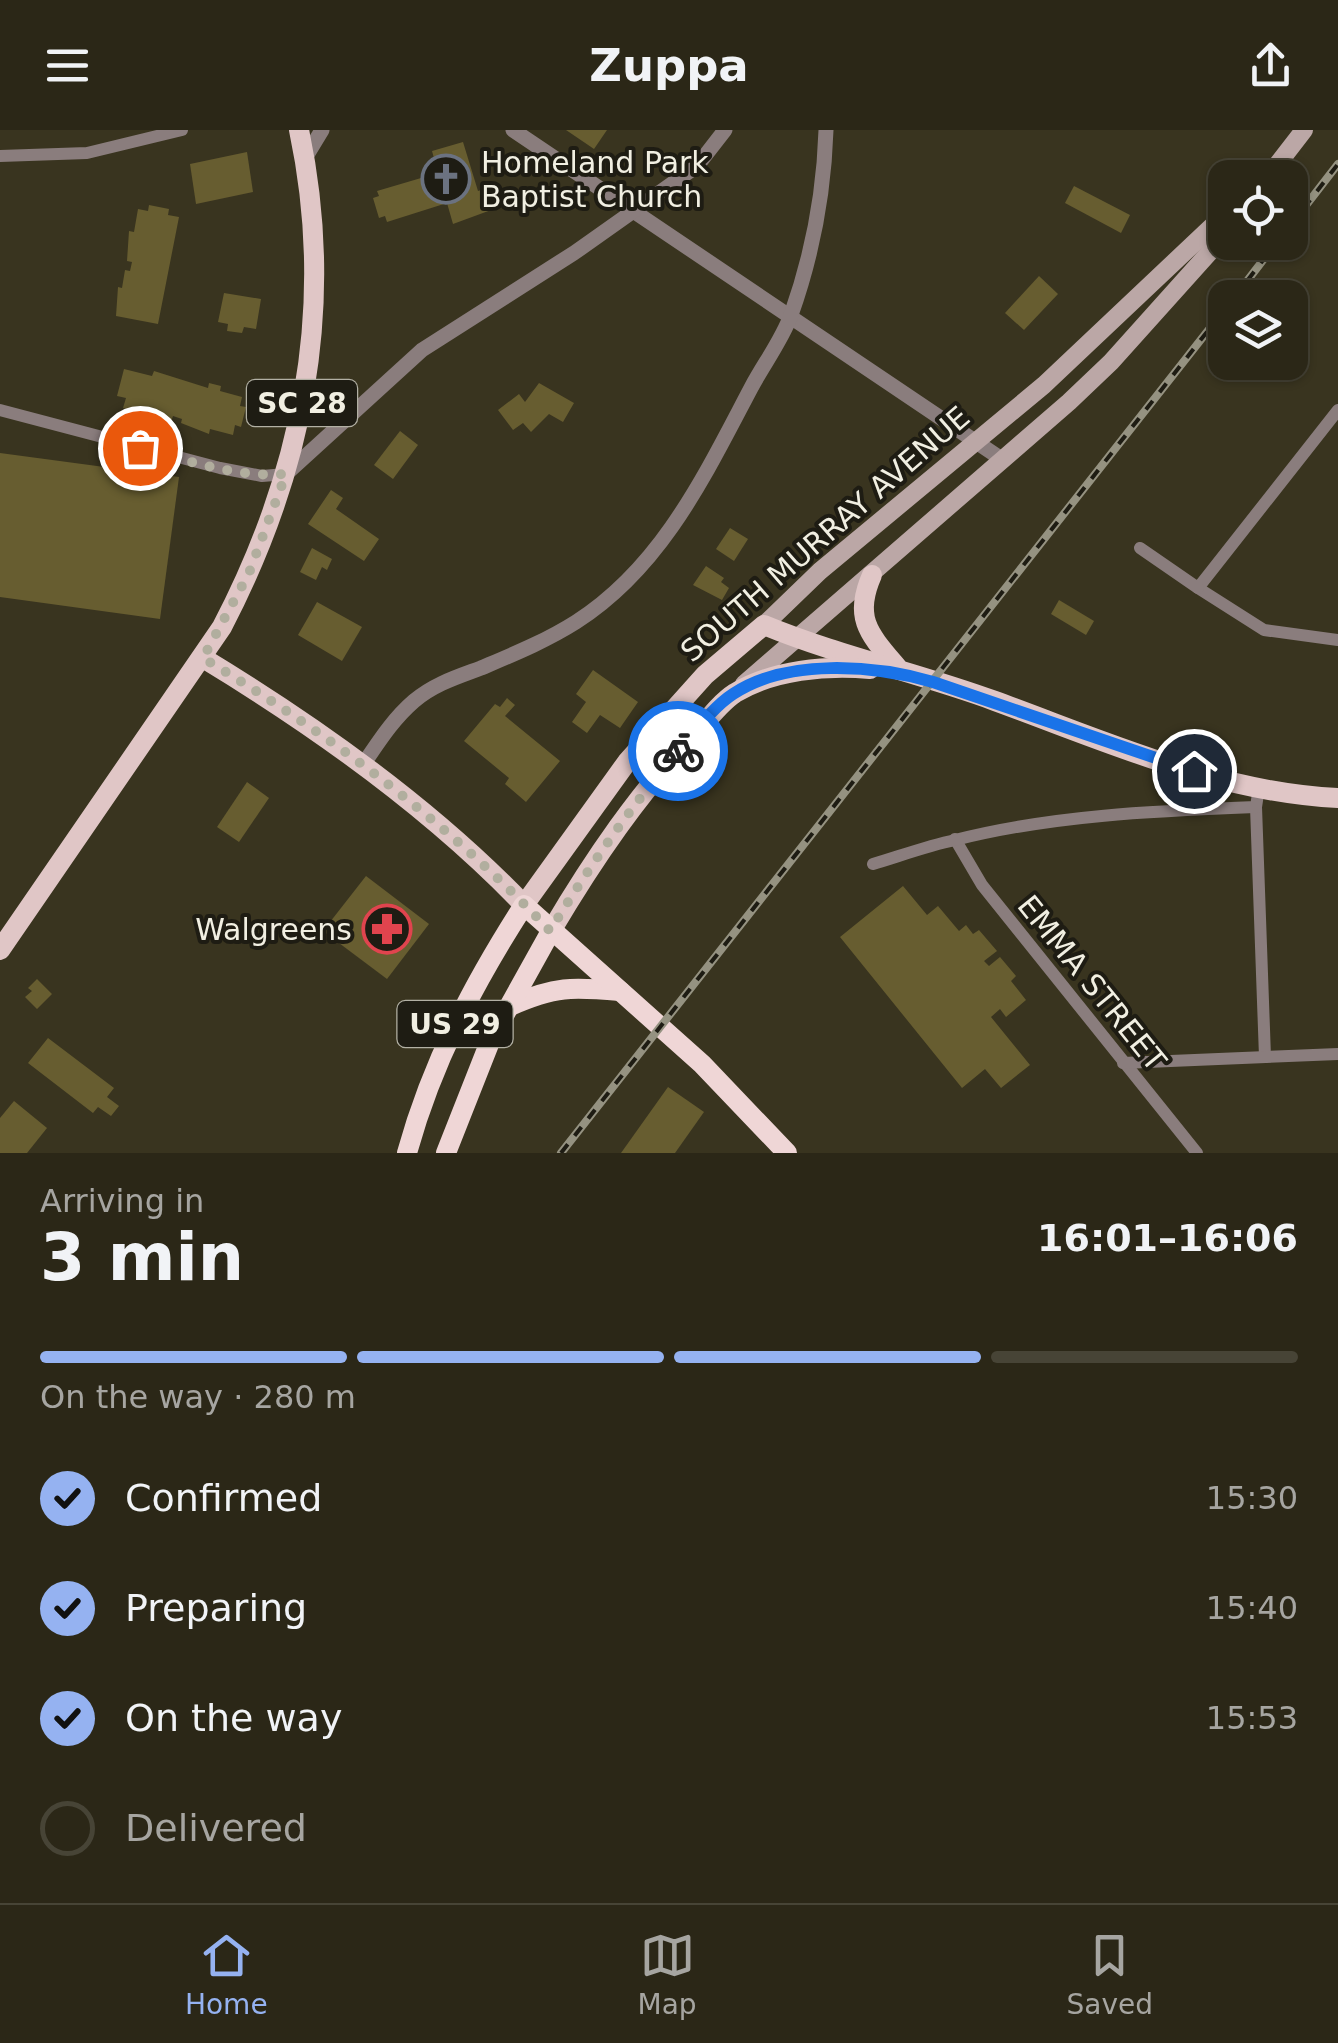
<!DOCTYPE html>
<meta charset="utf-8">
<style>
:root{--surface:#2b2717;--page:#332f20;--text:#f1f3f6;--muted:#a6a5a1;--line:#474436;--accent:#95b2f1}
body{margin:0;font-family:"DejaVu Sans",sans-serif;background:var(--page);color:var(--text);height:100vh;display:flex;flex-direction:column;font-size:38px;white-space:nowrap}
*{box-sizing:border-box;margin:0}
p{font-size:32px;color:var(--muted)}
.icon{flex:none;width:55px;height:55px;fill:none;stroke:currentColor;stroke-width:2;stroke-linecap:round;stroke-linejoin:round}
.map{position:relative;height:1023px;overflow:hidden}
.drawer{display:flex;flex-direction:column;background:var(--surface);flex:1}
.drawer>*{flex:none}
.buttons{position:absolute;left:1208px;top:30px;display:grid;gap:20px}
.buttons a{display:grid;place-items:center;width:100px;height:100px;border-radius:20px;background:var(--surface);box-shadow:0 2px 8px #0004,0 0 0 2px var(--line);font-size:50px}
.pin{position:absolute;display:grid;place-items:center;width:85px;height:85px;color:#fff;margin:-42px;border:5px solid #fff;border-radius:50%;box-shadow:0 2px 10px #0007}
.courier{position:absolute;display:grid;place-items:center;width:100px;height:100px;margin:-50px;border:8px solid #1a73e8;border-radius:50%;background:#fff;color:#222;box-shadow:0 2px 12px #0007}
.summary em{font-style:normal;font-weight:800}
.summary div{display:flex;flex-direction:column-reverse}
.summary{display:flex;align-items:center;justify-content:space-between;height:170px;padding:0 40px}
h1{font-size:65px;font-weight:800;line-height:75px}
.bar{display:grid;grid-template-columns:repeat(4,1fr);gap:15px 10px;align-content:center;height:120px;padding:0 40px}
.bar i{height:12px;border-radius:8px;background:var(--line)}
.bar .active{background:var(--accent)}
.bar p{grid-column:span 4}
ol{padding:0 40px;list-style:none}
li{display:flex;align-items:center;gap:30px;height:110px}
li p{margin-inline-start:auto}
li .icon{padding:10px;border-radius:50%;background:var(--accent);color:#111;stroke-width:4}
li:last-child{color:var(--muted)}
li i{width:55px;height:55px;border:5px solid var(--line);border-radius:50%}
header{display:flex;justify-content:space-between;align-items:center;height:130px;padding:0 40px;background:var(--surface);font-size:45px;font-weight:800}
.menu{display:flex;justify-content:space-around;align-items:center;height:140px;border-top:2px solid var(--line);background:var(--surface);font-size:28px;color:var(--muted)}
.menu a{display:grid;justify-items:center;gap:5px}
.menu .active{color:var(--accent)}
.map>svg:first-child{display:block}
.building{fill:#675d30}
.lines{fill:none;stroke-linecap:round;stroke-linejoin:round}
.minor{stroke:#8a7d7d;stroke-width:12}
.tertiary{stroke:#8a7d7d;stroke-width:15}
.secondary{stroke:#bba7a6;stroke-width:18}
.primary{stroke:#e0c6c6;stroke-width:20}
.trunk{stroke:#efd6d6;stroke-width:20}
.rail-casing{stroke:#959281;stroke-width:8}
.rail{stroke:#1e1c13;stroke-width:4;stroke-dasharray:11;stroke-linecap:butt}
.done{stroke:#b1ae9e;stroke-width:10;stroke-dasharray:0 18}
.route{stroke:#1a73e8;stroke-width:12}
.labels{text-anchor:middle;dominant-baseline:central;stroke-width:8;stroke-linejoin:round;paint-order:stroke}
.shield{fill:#1e1c13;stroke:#b2b0a4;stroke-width:2.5}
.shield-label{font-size:28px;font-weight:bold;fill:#f1efe2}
.poi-label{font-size:30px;fill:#f1efe2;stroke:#1e1c13;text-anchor:start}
.street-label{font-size:30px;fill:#f1efe2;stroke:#1e1c13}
</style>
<header><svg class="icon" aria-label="menu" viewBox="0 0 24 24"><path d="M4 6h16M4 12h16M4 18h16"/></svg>Zuppa<svg class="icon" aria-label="share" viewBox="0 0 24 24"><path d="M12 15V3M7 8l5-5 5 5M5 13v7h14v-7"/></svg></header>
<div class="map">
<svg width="1338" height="1023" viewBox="0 0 1338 1023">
<rect width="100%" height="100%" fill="#39341f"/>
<g class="building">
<polygon points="566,0 607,0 594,19"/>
<polygon points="463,12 478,61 495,55 502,76 453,94 447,73 387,92 385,86 379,88 373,68 379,66 377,61 438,43 432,21"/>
<polygon points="247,22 253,62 196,74 190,34"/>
<polygon points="1074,56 1130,85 1121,103 1065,73"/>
<polygon points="149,75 169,79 168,85 179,87 158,194 116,186 118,157 122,158 125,140 130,141 132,132 127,131 129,101 134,102 138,79 148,81"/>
<polygon points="1039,146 1058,164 1024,200 1005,183"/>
<polygon points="224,163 261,169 256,199 244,197 242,203 227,201 228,194 218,192"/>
<polygon points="124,239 152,246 154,241 208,258 209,253 221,256 220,261 242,267 240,276 246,277 241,297 235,295 233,305 210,299 209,304 181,293 182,289 173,286 171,292 123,278 126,268 117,266"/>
<polygon points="539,253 574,273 563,292 549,284 531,302 523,293 513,300 498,280 519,264 525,272"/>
<polygon points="400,301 418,315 393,349 374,335"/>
<polygon points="0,323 179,347 160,489 0,467"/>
<polygon points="331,360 343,368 336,379 379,409 364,431 308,394"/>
<polygon points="730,398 748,409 734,431 716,419"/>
<polygon points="312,418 332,429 327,440 322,437 316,450 300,442"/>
<polygon points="706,436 724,448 721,452 729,458 722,470 693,455"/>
<polygon points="1059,470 1094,491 1086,505 1051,484"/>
<polygon points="317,472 362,497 342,531 298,505"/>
<polygon points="593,540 638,572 620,598 600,585 587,603 572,592 586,572 576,564"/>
<polygon points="507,568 515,575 505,586 560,631 526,672 505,654 509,648 464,611 495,574 500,577"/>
<polygon points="247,652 269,668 239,712 217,697"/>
<polygon points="366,746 429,794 387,849 323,801"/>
<polygon points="903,756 927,785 938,776 959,801 966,795 973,804 979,800 997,821 984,831 989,836 1000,827 1016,846 1011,851 1026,870 1006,887 1000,879 991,887 1030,935 1001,958 985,939 962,958 840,807"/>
<polygon points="37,849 52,864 37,879 25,867 32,861 28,858"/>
<polygon points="48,908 114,958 107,967 119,976 111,986 98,977 93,983 28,933"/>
<polygon points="668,957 704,982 675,1023 621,1023"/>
<polygon points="14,971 47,998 27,1023 0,1023 0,988"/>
</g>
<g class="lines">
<g class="minor">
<polyline points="0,26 87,23 182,0"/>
<polyline points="0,280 220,338 262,346 286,344"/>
<polyline points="1338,280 1198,458 1264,500 1338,510"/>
<polyline points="1140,418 1198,458"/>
<polyline points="1256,677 1265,927"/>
<polyline points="955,709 982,755 1197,1023"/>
<path d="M 873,734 C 900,726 927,716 955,710 C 1053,685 1155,681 1256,677 L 1259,657"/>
<polyline points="1123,933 1338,924"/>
</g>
<g class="tertiary">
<polyline points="513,0 1003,330"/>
<polyline points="305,28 322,0"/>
<polyline points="286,344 422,220 574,123 697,36 725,0"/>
<path d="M 362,636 C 378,613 392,590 414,571 C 434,554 457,547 481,538 C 514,524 546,511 576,492 C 662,437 705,345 751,258 C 763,235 782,210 791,185 C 812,126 824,63 826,0"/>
</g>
<g class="secondary">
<polyline points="1267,48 1304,0"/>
<polyline points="764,495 820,441 1044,255 1225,84"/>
<polyline points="744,554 1069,272 1111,232 1225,105"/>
</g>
<g class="primary">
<path d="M 872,445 C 853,488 869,504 897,537"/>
<path d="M 203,528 C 317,597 431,678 524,775 L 627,632 L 705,545 L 764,495 C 839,526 919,543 995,571 C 1105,611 1220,663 1338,668"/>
<path d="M 551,801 C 593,730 639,662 697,602 C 708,589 721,572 735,563 C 773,540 826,535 870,539"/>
<path d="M 0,820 L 222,497 C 304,340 336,175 299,0"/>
</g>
<g class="trunk">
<path d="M 510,876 C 555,856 572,857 620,861"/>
<path d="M 407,1023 C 432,932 474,853 524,775 L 702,934 L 787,1023"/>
<polyline points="446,1023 491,909 551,801"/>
</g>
<g class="rail-casing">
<g id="rail">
<polyline points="1290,96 1338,34"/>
<polyline points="1234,168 1277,112"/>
<polyline points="561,1023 1225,179"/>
</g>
</g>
<use href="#rail" class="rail"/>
</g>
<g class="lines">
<path class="done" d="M 140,318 C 187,330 236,348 286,344 L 249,443 L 203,528 C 329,604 450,694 550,801 C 589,737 630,678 678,621"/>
<path class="route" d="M 678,621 C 694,603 713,577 733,564 C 787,528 874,535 933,552 L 1194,641"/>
</g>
<defs>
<g id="church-ring" transform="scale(2.5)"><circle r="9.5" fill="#1e1c13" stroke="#6b7280" stroke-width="1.5"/><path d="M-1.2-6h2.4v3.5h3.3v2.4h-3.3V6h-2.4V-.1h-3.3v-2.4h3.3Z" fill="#6b7280"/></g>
<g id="pharmacy-ring" transform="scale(2.5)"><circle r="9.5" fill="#1e1c13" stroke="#e0444e" stroke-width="1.5"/><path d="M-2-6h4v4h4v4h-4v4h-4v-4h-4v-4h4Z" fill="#e0444e"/></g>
</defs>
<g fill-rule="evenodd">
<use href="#church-ring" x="446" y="49"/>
<use href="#pharmacy-ring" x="387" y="799"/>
</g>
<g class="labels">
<g class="shield">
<rect x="247" y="250" width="110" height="46" rx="8"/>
<rect x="397.5" y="871" width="115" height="46" rx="8"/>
</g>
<g class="shield-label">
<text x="302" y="273">SC 28</text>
<text x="455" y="894">US 29</text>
</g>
<g class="poi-label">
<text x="481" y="32">Homeland Park<tspan x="481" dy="34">Baptist Church</tspan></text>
<text x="352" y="799" text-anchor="end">Walgreens</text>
</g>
<g class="street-label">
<text transform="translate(825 404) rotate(-41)">SOUTH MURRAY AVENUE</text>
<text transform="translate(1092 853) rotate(51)">EMMA STREET</text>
</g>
</g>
</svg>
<div class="buttons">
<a><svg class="icon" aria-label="locate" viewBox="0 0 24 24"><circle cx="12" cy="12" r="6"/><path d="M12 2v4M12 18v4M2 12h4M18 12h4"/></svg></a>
<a><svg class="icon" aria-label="layers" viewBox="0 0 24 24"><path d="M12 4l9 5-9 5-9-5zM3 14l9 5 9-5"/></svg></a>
</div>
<div class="pin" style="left:140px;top:318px;background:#ea580c"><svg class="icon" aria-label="bag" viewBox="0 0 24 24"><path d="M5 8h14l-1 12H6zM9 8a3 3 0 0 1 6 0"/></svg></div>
<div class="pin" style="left:1194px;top:641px;background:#1f2937"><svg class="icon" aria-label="home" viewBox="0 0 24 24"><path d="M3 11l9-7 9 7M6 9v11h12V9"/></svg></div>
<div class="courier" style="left:678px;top:621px"><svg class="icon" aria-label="bike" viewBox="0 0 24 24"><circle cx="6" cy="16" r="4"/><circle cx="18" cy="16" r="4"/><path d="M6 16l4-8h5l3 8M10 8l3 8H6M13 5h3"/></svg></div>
</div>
<section class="drawer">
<div class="summary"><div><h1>3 min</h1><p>Arriving in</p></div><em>16:01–16:06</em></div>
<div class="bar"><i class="active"></i><i class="active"></i><i class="active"></i><i></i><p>On the way · 280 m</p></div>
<ol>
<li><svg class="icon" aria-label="check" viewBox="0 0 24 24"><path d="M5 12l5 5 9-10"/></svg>Confirmed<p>15:30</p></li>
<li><svg class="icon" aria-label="check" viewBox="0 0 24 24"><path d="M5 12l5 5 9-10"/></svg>Preparing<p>15:40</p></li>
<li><svg class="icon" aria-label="check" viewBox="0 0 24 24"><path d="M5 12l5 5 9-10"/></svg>On the way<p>15:53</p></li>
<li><i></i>Delivered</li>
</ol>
</section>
<nav class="menu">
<a class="active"><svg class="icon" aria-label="home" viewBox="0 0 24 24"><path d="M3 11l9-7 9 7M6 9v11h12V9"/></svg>Home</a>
<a><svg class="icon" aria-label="map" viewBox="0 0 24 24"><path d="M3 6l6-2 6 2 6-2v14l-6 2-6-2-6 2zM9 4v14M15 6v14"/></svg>Map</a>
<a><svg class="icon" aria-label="saved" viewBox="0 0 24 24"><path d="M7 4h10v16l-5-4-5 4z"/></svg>Saved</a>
</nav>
